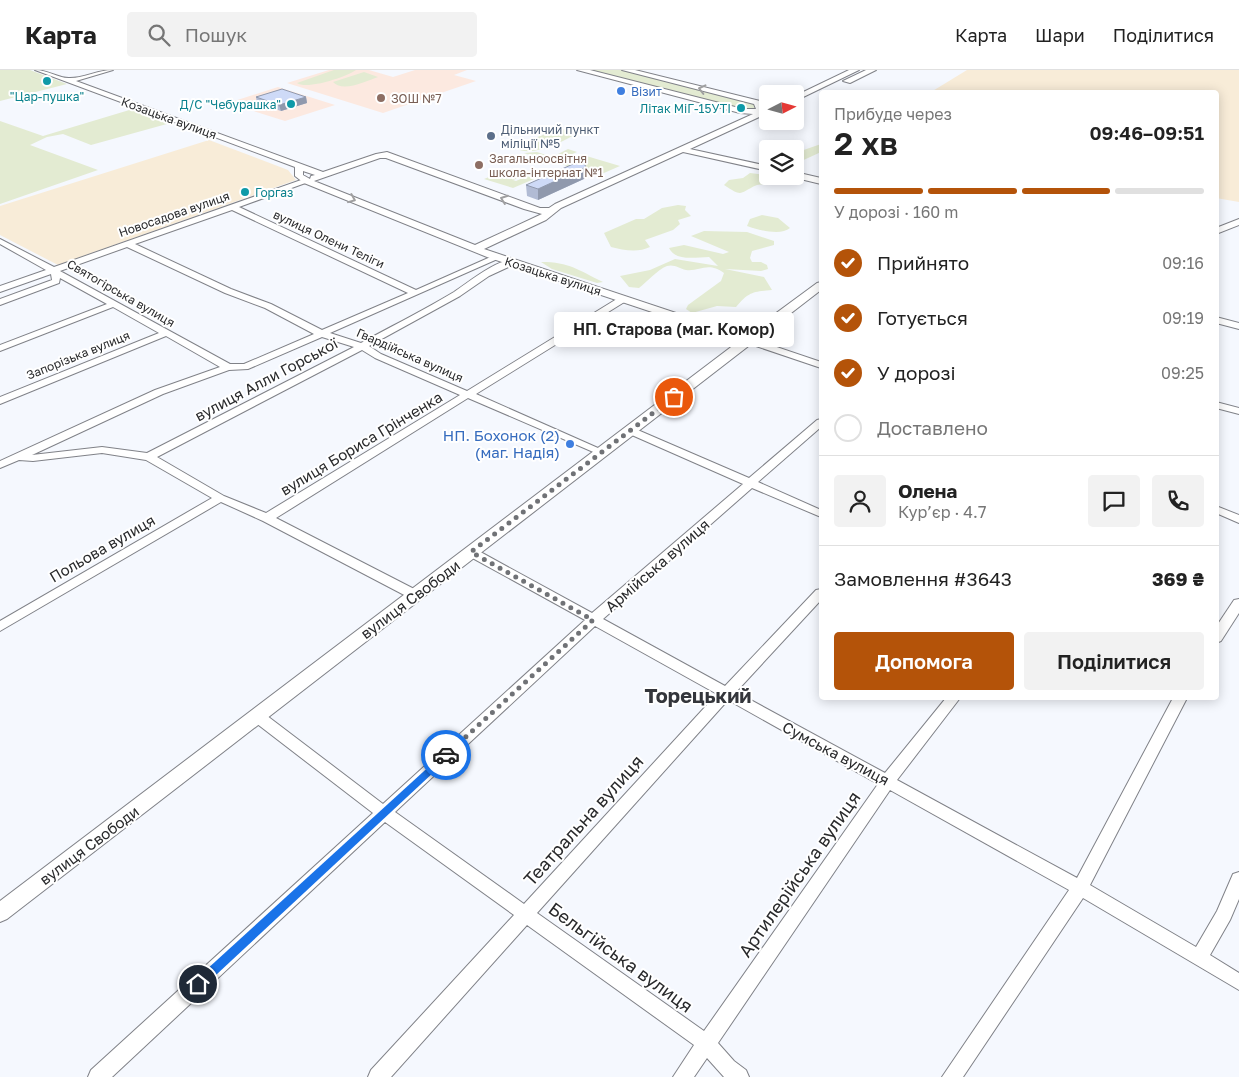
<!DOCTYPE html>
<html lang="uk">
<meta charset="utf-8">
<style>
:root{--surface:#fff;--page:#f2f2f2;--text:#222;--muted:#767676;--line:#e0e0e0;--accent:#b45309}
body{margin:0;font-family:"Golos Text",sans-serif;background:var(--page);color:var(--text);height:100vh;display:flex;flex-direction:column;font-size:19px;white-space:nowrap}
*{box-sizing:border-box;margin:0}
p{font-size:16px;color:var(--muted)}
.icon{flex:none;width:28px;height:28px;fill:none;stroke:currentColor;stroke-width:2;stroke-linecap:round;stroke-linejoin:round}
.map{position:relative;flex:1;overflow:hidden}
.details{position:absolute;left:819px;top:20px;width:400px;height:610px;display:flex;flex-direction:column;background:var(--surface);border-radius:5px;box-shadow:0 2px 12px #0003}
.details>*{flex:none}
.needle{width:32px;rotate:84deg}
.tools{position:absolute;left:759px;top:15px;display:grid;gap:10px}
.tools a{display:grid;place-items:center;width:45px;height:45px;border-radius:5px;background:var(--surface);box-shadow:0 2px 12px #0003;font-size:25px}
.pin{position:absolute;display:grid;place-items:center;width:42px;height:42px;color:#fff;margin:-21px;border:2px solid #fff;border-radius:50%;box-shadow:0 1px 5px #0007}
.courier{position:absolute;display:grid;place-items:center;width:50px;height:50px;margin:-25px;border:4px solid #1a73e8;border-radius:50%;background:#fff;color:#222;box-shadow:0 1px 6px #0007}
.bubble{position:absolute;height:35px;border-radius:5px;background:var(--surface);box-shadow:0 2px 12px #0003;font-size:16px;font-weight:600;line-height:35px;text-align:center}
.head em{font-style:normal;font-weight:600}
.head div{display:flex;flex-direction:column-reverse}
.head{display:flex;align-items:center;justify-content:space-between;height:85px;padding:0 15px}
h1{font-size:32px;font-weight:600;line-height:38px}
.bar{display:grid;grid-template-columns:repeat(4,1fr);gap:8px 5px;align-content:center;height:60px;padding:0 15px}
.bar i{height:6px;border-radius:4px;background:var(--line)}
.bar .on{background:var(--accent)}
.bar p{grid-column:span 4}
.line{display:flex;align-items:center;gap:12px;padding:0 15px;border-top:1px solid var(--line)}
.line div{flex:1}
.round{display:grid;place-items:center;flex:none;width:52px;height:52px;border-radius:5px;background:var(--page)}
ol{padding:0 15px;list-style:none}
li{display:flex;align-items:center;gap:15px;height:55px}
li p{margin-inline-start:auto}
li .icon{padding:5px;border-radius:50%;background:var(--accent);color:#fff;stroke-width:4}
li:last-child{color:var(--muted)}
li i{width:28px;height:28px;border:2px solid var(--line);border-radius:50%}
.primary-button{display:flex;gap:10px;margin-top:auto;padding:10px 15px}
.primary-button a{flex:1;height:58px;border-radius:5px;background:var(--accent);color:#fff;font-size:20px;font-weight:600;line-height:58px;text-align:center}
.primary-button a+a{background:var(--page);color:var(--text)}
header{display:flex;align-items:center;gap:30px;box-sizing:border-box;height:70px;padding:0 25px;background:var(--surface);border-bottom:1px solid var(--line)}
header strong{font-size:24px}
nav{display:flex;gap:28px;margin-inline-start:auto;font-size:18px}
.search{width:350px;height:45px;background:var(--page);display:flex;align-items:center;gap:12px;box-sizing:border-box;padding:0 18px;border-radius:5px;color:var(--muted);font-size:19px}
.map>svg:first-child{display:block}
.industrial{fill:#f8ecd8}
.education{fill:#fce9e0}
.green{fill:#e3ebd2}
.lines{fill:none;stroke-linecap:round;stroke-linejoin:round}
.minor-casing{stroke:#808288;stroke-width:2}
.tertiary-casing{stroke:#808288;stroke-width:2}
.minor{fill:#fff;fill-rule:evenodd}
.tertiary{fill:#fff;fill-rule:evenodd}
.wall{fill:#b1bbd4}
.shaded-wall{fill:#9099ad}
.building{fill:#cedaf7;stroke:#9099ad}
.oneway{stroke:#9f9fa0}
.route{fill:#1a73e8}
.done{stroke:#707276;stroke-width:5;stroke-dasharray:0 9}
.culture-dot{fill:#0f9aa8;stroke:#fff;stroke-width:2}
.shop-dot{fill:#3f7fe0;stroke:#fff;stroke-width:2}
.education-dot{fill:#8d6e63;stroke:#fff;stroke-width:2}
.service-dot{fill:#5c6f8a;stroke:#fff;stroke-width:2}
.labels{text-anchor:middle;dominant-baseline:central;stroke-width:4;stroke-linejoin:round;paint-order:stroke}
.far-shop-label{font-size:12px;fill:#366cbe;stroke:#fff;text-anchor:start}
.far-culture-label{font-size:12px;fill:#0d838f;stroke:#fff;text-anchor:end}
.far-education-label{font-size:12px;fill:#785e54;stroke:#fff;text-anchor:start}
.far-street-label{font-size:12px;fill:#292a2c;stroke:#fff}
.far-service-label{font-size:12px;fill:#4e5e75;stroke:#fff;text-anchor:start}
.street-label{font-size:15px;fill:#292a2c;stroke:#fff}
.shop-label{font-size:15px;fill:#366cbe;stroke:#fff;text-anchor:end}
.near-street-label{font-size:18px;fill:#292a2c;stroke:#fff}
.district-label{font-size:20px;font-weight:bold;fill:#34363b;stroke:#fff}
</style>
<header>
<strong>Карта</strong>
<div class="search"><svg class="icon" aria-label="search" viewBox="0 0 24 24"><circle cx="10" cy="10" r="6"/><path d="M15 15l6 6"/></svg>Пошук</div>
<nav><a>Карта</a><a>Шари</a><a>Поділитися</a></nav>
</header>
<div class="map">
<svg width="1239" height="1007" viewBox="0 0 1239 1007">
<rect width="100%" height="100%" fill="#f5f8fe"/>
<g class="industrial">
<polygon points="967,0 1239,0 1239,132 1216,128 1216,22 931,22"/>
<polygon points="209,70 288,100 296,110 58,195 0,165 0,136"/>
</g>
<g class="education">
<polygon points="329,0 369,0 393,7 415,0 467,0 454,5 476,11 383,43 287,13"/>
<polygon points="278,17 335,35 285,51 228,33"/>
</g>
<g class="green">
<polygon points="0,0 30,0 67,14 0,31"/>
<path d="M 334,0 L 356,0 C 346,7 307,20 297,13 Z"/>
<polygon points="588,0 622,0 761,36 749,41"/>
<path d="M 364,2 L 378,7 C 366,11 343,23 333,12 Z"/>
<polygon points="136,38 174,52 91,75 63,64 47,67 30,75 98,100 0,134 0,51 43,66"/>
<path d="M 558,59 L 572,60 L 577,63 C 564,72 530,88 516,78 L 522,73 Z"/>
<polygon points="821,74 821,82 795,94 795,83"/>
<polygon points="568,79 577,82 552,93 524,83 537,82 552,87"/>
<polygon points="583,85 620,96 597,106 561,94"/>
<polygon points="506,100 517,103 513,106 521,107 513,110 516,111 527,106 534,109 513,118 484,109"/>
<path d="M 750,103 L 767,105 L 774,108 L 773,114 C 768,114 762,114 757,115 C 738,123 744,128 724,115 L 729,110 L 743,108 Z"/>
<path d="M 678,135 L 686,136 L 685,140 L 691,146 L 678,150 L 680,154 L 673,160 L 645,170 L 650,177 C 638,183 623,180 611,177 L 604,163 L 636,149 L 644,149 L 662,138 Z"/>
<path d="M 762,145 L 778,148 L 790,158 C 781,166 758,160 747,156 L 750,149 Z"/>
<path d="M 704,161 L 747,162 L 774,171 L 774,175 L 752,181 L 750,188 L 752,192 L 761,192 L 767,195 L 768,199 L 761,201 L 725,199 L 764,207 L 772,220 C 752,222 749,222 736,237 L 717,236 L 692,243 L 686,239 L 688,235 L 721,211 L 724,203 C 708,191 699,202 686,200 C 679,198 674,194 667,196 C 657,200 647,212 639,218 L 629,217 L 620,206 L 650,200 L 675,189 L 718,196 L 709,187 C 696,187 676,192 669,178 L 684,175 L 723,184 L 729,182 L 691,166 Z"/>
<path d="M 541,192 C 570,192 578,200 603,212 L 597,213 L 552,199 Z"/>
</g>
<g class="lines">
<g class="minor-casing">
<g id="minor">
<path d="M 304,109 L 311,111 L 239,137 L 416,220 L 495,185 L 502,187 L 330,263 L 361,273 C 392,256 424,240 454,222 C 468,213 498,188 515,190 L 515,194 L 489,206 L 460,226 L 369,276 L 381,284 L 467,321 L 620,227 L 626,227 L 626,231 L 476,324 L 607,382 L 606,384 L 598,384 L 468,328 L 276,448 L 420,522 L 421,525 L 420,528 L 410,528 L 263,451 L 221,432 L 0,561 L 0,551 L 212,428 L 146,390 L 102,383 L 33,391 L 19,390 L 0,398 L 0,391 L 155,320 L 220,297 L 166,266 L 0,334 L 0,327 L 159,263 L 113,237 L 0,281 L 0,275 L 107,234 L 60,208 L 59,213 L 0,235 L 0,229 L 52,210 L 51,204 L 0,222 L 0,216 L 46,200 L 0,174 L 0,169 L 54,197 ZM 232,140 L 408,223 L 322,260 L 271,234 L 231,219 L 135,174 ZM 127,177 L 225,223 L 265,238 L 314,264 L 244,294 L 230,294 L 60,201 ZM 322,267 L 354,277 L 147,383 L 102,377 L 32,385 L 163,324 L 229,300 L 248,299 ZM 362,280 L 375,288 L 460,325 L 266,443 L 224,426 L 157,387 Z"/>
<polygon points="1216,247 1239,253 1239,259 1216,253"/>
<polygon points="747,267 821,292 821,298 744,272 744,268"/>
<polygon points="1216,332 1239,338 1239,344 1216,338"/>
<path d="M 821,349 L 821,357 L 758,412 L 821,440 L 821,447 L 752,418 L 603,549 L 725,616 L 816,520 L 821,519 L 821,530 L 736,622 L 885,703 L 946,628 L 960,628 L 897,710 L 1077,808 L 1173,628 L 1187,628 L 1090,815 L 1196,877 L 1217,841 L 1233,804 L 1239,802 L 1239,829 L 1230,850 L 1210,885 L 1239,903 L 1239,920 L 1083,828 L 963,1007 L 942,1007 L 1069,820 L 890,720 L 718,973 L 734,991 L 746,1000 L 749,1007 L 724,1007 L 707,988 L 694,1007 L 673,1007 L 694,975 L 527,855 L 391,1007 L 368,1007 L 371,1000 L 514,845 L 385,752 L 112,1007 L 88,1007 L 91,1000 L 373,743 L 252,650 L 250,646 L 252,642 L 257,641 L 262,642 L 383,734 L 585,550 L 467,485 L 465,482 L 467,479 L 475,479 L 592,543 L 743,414 L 625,362 L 624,360 L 625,358 L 633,358 L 749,408 L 817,350 ZM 595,556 L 717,624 L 524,834 L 395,742 ZM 728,630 L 878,714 L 704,961 L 537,843 Z"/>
<polygon points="1216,436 1239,445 1239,453 1216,443"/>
<polygon points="1239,529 1239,543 1221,571 1216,573 1216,557 1234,530"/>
</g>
</g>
<g class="tertiary-casing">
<g id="tertiary">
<path d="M 35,0 C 48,0 60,9 70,8 C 84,8 98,0 113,0 L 76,11 L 323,102 L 376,84 L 387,82 L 540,138 L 549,138 L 555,134 L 753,44 L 740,43 L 577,0 L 590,0 L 743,39 L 756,39 L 754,34 L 622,0 L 635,0 L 760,31 L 763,39 L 768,38 L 768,43 L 690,79 L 768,96 L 768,101 L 683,82 L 561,138 L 546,150 L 484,179 L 745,266 L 817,213 L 821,212 L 821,220 L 7,849 L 0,852 L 0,831 L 739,271 L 487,187 L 304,113 L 295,106 L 295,97 ZM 380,88 L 386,88 L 524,139 L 542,144 L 475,175 L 314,111 ZM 303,101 L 315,105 L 311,106 L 310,109 L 303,105 Z"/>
<polygon points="849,0 859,0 795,31 795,26"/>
<polygon points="866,0 876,0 850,13 843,11"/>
<polygon points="795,102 821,108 821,114 792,107 795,106"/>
<polygon points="1239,149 1239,155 1216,164 1216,158"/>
</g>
</g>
<use href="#minor" class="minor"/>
<use href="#tertiary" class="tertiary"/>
</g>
<g class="wall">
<polygon points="256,27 306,27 307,33 281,41 257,33"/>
<polygon points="586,97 586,108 538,130 527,126 526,115"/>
</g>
<g class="shaded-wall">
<polygon points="306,27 307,33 281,41 279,35"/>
<polygon points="586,97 586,108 538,130 538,119"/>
</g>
<g class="building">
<polygon points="282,19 306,27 279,35 256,27"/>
<polygon points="582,90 586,97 538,119 526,115"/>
</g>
<defs><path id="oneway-chevron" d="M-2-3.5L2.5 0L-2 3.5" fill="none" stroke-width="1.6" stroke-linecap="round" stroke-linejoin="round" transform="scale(1.25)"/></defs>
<g class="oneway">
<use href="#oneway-chevron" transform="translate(702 19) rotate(-166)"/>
<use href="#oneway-chevron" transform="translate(352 129) rotate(22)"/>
<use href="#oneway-chevron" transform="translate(504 129) rotate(-160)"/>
</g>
<polygon class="route" points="446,681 449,682 449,688 202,918 198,920 194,918 192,914 194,911"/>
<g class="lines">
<polyline class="done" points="446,685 593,550 471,482 674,327"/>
</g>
<g class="culture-dot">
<circle cx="47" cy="11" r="5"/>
<circle cx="291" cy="34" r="5"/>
<circle cx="741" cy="38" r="5"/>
<circle cx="245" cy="122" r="5"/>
</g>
<g class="shop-dot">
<circle cx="621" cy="21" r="5"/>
<circle cx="570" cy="374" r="5"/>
</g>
<g class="education-dot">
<circle cx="381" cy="28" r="5"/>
<circle cx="479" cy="95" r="5"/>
</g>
<circle class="service-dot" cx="491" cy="66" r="5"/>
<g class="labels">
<g class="far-shop-label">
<text x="631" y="21">Візит</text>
</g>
<g class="far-culture-label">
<text x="47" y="26" text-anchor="middle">"Цар-пушка"</text>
<text x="281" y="34">Д/С "Чебурашка"</text>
<text x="731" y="38">Літак МіГ-15УТІ</text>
<text x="255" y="122" text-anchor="start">Горгаз</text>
</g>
<g class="far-education-label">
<text x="391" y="28">ЗОШ №7</text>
<text x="489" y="88">Загальноосвітня<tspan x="489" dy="14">школа-інтернат №1</tspan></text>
</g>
<g class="far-street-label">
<text transform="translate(169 48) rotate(20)">Козацька вулиця</text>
<text transform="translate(174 144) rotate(-19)">Новосадова вулиця</text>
<text transform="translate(329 169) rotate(25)">вулиця Олени Теліги</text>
<text transform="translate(553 206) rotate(18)">Козацька вулиця</text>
<text transform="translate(121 223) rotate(30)">Святогірська вулиця</text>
<text transform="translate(78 285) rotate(-22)">Запорізька вулиця</text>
<text transform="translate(410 285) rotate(24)">Гвардійська вулиця</text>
</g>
<g class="far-service-label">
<text x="501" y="59">Дільничий пункт<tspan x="501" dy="14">міліції №5</tspan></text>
</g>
<g class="street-label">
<text transform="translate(266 309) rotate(-28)">вулиця Алли Горської</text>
<text transform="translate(361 373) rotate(-31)">вулиця Бориса Грінченка</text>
<text transform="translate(102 478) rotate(-30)">Польова вулиця</text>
<text transform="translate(657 495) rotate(-41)">Армійська вулиця</text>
<text transform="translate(410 529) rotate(-37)">вулиця Свободи</text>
<text transform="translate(836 683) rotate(28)">Сумська вулиця</text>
<text transform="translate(89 775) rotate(-37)">вулиця Свободи</text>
</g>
<g class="shop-label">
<text x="560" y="365">НП. Бохонок (2)<tspan x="560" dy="17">(маг. Надія)</tspan></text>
</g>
<g class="near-street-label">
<text transform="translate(583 750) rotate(-48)">Театральна вулиця</text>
<text transform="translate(799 804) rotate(-55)">Артилерійська вулиця</text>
<text transform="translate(621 887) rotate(36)">Бельгійська вулиця</text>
</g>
<g class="district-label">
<text x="698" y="625">Торецький</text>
</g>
</g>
</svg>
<div class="tools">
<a><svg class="needle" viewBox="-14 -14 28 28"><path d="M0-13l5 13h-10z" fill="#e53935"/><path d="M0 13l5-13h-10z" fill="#767676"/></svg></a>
<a><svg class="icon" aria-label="layers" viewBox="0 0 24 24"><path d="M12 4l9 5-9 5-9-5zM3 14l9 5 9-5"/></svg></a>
</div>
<div class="pin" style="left:674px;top:327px;background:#ea580c"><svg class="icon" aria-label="bag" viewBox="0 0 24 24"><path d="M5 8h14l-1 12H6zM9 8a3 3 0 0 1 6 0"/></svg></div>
<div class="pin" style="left:198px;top:914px;background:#1f2937"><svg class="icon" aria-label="home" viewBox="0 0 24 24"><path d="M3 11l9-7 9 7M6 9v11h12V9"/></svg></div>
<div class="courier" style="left:446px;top:685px"><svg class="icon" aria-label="car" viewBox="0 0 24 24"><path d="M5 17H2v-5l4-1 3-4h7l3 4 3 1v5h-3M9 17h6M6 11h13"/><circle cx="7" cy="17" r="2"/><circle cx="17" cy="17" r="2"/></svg></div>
<div class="bubble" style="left:554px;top:242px;width:240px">НП. Старова (маг. Комор)</div>
<section class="details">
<div class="head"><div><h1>2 хв</h1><p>Прибуде через</p></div><em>09:46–09:51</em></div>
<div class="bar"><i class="on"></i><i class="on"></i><i class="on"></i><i></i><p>У дорозі · 160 m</p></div>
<ol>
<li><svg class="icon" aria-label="check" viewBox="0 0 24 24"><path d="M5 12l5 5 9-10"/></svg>Прийнято<p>09:16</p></li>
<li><svg class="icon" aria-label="check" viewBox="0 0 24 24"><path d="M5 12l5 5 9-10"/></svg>Готується<p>09:19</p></li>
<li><svg class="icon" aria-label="check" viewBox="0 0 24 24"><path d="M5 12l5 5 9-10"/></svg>У дорозі<p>09:25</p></li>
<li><i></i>Доставлено</li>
</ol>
<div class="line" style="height:90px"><a class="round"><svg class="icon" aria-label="person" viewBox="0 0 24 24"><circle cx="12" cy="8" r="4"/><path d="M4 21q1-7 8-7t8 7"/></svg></a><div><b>Олена</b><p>Кур’єр · 4.7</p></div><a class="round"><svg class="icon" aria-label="chat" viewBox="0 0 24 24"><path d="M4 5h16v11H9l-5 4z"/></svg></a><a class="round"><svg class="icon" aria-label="phone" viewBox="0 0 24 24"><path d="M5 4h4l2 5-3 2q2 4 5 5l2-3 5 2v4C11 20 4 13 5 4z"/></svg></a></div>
<div class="line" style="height:65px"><div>Замовлення #3643</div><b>369 ₴</b></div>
<div class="primary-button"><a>Допомога</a><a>Поділитися</a></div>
</section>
</div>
